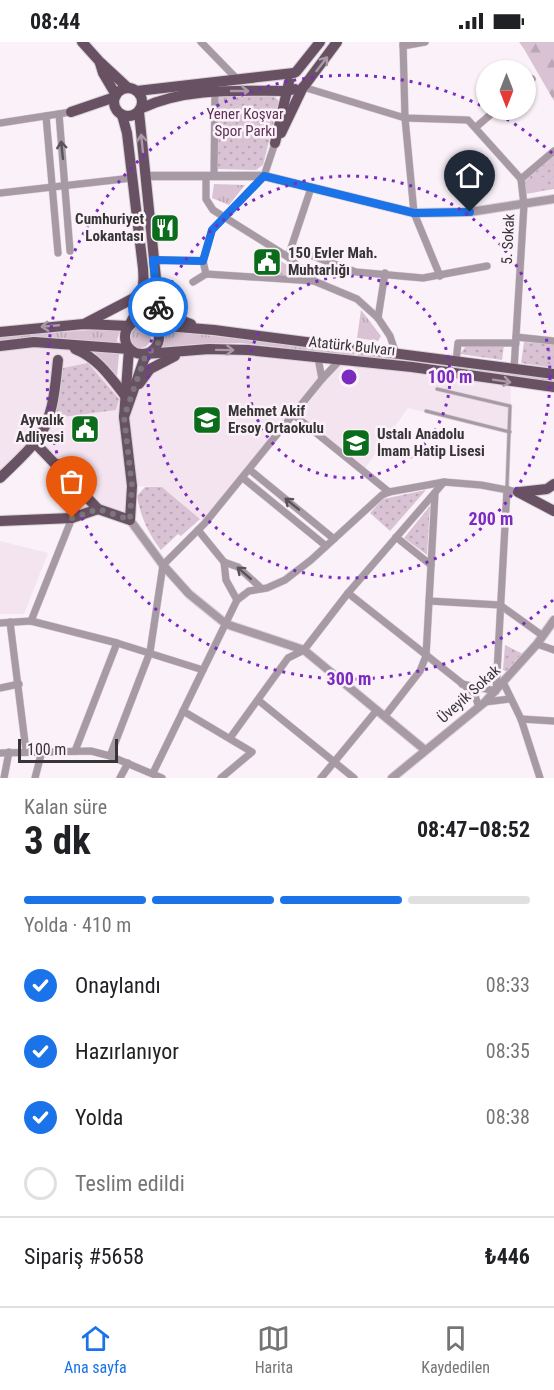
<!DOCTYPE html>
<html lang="tr">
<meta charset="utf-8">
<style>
:root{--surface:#fff;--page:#f6f6f6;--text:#202124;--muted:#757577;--line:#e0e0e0;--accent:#1a73e8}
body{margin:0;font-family:"Roboto Condensed",sans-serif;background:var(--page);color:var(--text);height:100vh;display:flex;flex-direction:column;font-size:22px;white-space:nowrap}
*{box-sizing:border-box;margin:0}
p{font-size:20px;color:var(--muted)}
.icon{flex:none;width:33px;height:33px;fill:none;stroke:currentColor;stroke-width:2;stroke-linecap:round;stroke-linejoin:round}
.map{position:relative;height:736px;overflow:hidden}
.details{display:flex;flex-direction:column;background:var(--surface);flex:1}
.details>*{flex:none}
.needle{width:39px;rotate:180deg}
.buttons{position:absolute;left:476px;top:18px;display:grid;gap:12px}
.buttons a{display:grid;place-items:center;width:60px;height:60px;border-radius:50%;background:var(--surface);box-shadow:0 2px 4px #0004;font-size:30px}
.scale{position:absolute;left:18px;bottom:15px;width:100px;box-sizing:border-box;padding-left:6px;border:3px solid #383537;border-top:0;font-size:16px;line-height:21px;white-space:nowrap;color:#383537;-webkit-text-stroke:4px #fbf2f9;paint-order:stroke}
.pin{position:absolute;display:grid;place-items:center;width:51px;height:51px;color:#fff;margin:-62px -26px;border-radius:50% 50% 50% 0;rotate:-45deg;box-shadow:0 0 6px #0007}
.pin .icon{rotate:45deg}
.courier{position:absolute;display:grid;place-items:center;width:60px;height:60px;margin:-30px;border:4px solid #1a73e8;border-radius:50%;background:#fff;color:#222;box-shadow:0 2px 8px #0007}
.headline em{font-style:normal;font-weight:700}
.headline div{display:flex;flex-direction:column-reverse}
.headline{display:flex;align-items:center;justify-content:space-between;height:102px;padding:0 24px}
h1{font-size:39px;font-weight:700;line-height:45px}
.bar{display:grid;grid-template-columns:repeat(4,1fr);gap:9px 6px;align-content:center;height:72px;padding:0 24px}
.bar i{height:8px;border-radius:4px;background:var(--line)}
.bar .selected{background:var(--accent)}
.bar p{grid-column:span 4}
.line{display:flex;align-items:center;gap:15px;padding:0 24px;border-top:2px solid var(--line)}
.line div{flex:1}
ol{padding:0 24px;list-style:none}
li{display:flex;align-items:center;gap:18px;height:66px}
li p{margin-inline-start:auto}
li .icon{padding:6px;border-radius:50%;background:var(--accent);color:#fff;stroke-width:4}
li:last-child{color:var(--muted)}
li i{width:33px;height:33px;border:3px solid var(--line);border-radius:50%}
.status{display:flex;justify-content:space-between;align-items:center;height:42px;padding:0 30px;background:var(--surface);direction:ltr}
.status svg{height:16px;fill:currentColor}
.menu{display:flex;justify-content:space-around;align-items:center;height:84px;border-top:2px solid var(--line);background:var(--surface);font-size:16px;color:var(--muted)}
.menu a{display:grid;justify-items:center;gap:3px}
.menu .selected{color:var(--accent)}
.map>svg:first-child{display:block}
.built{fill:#f4e4f0}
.grass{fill:url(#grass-tufts)}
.forest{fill:url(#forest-firs)}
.park{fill:url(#park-dots)}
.pitch{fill:#d8c2d3}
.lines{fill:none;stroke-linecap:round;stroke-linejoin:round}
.service-casing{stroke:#d8d0d6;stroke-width:4.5}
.minor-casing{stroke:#d8d0d6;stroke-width:8}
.tertiary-casing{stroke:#d8d0d6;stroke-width:10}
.primary-casing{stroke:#d8d0d6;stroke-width:12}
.service{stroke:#a89aa5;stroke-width:3}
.minor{stroke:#a89aa5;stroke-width:7}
.tertiary{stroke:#a89aa5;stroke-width:8}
.primary{stroke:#695164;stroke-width:10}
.oneway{stroke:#ab99a7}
.oneway2{stroke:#5a5358}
.done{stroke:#7c777b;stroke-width:6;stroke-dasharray:0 10.8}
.route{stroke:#1a73e8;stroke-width:8}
.ring{fill:none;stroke:#7b2cbf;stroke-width:3;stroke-dasharray:3 6}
.labels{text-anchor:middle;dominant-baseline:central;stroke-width:5;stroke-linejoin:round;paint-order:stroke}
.park-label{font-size:15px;fill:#5c3155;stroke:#fbf2f9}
.poi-label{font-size:15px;font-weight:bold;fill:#383537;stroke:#fbf2f9;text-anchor:start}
.street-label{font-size:15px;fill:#383537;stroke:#fbf2f9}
.centre{fill:#7b2cbf;stroke:#fbf2f9;stroke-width:3}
.ring-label{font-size:18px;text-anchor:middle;font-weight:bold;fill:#7b2cbf;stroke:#fbf2f9;stroke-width:5;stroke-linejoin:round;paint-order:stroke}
</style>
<div class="status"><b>08:44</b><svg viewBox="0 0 49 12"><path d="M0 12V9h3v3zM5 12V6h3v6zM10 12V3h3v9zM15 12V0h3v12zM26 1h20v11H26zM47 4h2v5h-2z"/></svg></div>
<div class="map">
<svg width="554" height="736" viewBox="0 0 554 736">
<defs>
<pattern id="grass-tufts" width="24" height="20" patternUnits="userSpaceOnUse" patternTransform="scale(1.5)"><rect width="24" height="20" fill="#d8c2d3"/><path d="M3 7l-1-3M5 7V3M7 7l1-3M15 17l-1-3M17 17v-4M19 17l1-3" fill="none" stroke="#baa7b6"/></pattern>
<pattern id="forest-firs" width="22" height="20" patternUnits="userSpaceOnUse" patternTransform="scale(1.5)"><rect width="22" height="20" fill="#d8c2d3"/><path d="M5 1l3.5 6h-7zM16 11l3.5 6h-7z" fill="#baa7b6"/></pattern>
<pattern id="park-dots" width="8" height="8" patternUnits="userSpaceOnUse" patternTransform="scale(1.5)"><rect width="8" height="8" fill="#d8c2d3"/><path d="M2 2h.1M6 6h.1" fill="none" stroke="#baa7b6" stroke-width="1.8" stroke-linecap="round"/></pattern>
</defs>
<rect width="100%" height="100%" fill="#fbf2f9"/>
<g class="built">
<polygon points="58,302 88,312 126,355 150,327 189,308 318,316 322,337 340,318 511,340 510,390 408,366 363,429 294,373 205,481 162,445 132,444 130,478 98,467 35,402 0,436 0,304"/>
<polygon points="0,499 48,511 24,572 0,572"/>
</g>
<g class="grass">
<polygon points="214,142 245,143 229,163 212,156"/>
<polygon points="264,208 307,236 261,232 258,224"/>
<polygon points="361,268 381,294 378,299 357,296"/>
<circle cx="140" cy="295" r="11"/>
<polygon points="121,286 117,298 119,303 49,295 0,299 0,294"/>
<polygon points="165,288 354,311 354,314 240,301 194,302 161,306"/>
<polygon points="92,308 119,312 117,335"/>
<polygon points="358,312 532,334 554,338 554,341 358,315"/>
</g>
<polygon class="forest" points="519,0 554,0 554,59 524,7"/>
<g class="park">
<polygon points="217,51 272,52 279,59 263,123 256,128 216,127"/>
<polygon points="554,113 554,147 526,152 524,140"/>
<polygon points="524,300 554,302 554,326 521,321"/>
<polygon points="504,303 502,318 460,312 466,304"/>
<polygon points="88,321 119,357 116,368 55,376 63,326"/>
<path d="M 145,445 L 162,445 L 200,477 L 181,494 L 178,492 L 161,508 C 148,491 141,476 137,454 Z"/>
<polygon points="426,448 390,489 370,471 383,457"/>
<polygon points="430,464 427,513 404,496"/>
<polygon points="505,603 523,612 507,630 503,628"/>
</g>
<g class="pitch">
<polygon points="242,70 258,75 250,102 233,97"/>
<polygon points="547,134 549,146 528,150 526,139"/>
</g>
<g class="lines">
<g class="service-casing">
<g id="service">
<polyline points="437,347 510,364 507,445"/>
<polyline points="426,369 510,390"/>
</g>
</g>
<g class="minor-casing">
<g id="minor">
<polyline points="201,0 237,37"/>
<polyline points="403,0 405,76 414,171 440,234"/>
<polyline points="403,4 425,0"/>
<polyline points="525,42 532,37"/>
<polyline points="303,45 405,76 468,78 521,137 524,163 514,327"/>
<polyline points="59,72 70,209"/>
<polyline points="46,74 58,211"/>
<polyline points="0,81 71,70"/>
<polyline points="476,85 496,68"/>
<polyline points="206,134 206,157 213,168 288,215 314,239 357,257 378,276 390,294 396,312"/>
<polyline points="214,134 215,49"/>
<polyline points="521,137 554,109"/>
<polyline points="0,151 132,136"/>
<polyline points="291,206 356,230 423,236 487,224"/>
<polyline points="290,209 311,146"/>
<polyline points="153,218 203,219 206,232 314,239"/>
<polyline points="203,219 212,188 264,134 275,101"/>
<polyline points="193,240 206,232"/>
<polyline points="378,276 385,231"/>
<polyline points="516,295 554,299"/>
<polyline points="318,316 322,337 340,318"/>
<polyline points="456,320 458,301 516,301"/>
<polyline points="294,373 389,450"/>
<polyline points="250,428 334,497"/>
<polyline points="243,436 326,504"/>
<polyline points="198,488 224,520 238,525 261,546"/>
<polyline points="396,495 431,523"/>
<polyline points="224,520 226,538 237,558"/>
<polyline points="348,551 474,651 479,665"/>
<polyline points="429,559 500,563 543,594"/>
<polyline points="31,579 72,476"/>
<polyline points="10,580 26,709"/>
<polyline points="0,581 31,579 117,601 203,628"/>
<polyline points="537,602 554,608"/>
<polyline points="462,642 496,649 507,447"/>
<polyline points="504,642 521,677 540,736"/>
<polyline points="0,646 19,642"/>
<polyline points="258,658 354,736"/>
<polyline points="485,660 510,657"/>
<polyline points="183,669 252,710 221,736"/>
<polyline points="385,674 420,629 426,614 435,451"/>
<polyline points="521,677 554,679"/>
<polyline points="230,696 288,616 304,608 348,551 444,440 481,443 518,450"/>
<polyline points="75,709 117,601"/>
<polyline points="0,711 91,709 110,714 162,736"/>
<polyline points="110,714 150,610 163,523 205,481 322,337"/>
<polyline points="153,731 237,558 249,549 267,546 285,538 311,518 382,453 389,450 444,440"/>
<polyline points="4,736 9,710"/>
<polyline points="35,736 42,709"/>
<polyline points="120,736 128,721"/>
<polyline points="321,736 377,668"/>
</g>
</g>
<g class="tertiary-casing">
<g id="tertiary">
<polyline points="146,134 264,134 414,171 470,170 554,157"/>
<polyline points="130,478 163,523 189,552 226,582 304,608 425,708"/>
<polyline points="392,736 485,660 537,602 554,578"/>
</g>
</g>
<g class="primary-casing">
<g id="primary">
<polyline points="82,0 100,20 128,46"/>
<polyline points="100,21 103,31 116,53"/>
<polyline points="296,30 320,0"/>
<polyline points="305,43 337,0"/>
<circle cx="128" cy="60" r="14"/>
<polyline points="137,49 294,31"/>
<path d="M 142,66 C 186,45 239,49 287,49 L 295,47"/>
<polyline points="71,70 115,55"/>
<polyline points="139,70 159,266 158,275 154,283 214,288 554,332"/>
<polyline points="281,91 303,45"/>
<polyline points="275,101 289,40"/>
<path d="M 159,254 C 165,268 177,278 191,282"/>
<circle cx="142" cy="295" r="17"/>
<polyline points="86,281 132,257 144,247"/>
<path d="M 0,290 L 84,282 L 129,284 C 141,262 145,251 143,226 L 127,91 L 122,73"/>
<polyline points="0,304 34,300 129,307 124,375 132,444 130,478 98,467 35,401"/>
<path d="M 75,307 C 98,316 111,336 126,355"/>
<polyline points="139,342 150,327 175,314"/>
<polyline points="124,375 146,312 209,307 248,308 412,325 554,345"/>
<path d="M 0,436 C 12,424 26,412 36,399 C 54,376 55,345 58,318"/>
<polyline points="518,450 554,469"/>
<polyline points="520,450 547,447 554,442"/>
<polyline points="0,479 72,476 98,467"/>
</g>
</g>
<use href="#service" class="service"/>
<use href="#minor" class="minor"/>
<use href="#tertiary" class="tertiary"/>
<use href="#primary" class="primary"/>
</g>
<defs><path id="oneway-shaft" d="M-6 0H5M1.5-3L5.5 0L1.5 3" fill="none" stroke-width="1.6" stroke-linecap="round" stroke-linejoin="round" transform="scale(1.5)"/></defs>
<g class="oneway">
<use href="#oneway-shaft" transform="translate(322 22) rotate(-52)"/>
<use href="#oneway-shaft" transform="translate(240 49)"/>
<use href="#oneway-shaft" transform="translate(142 101) rotate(-96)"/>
<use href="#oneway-shaft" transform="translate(50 284) rotate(175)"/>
<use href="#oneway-shaft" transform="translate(225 308) rotate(1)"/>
<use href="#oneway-shaft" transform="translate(502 339) rotate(9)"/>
</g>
<g class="oneway2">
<use href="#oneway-shaft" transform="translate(62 108) rotate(-96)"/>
<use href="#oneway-shaft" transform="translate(292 462) rotate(-141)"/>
<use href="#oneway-shaft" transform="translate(244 531) rotate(-139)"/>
</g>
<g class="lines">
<polyline class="done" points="72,476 98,467 130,478 132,444 124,375 146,312 155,306 158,301 158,290 154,283 158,275 158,265"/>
<polyline class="route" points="158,265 153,218 203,219 212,188 264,134 414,171 470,170"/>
</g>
<g class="ring">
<circle cx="349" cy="335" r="101"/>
<circle cx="349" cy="335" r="201"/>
<path d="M553 558A302 302 0 1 1 484 65M491 68A302 302 0 0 1 553 112"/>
</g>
<defs>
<g id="restaurant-square" transform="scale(1.5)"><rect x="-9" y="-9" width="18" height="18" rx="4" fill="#0b6d1b" stroke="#fbf2f9"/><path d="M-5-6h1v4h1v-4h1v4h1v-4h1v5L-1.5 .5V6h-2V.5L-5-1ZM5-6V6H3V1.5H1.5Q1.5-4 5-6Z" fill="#fff"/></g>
<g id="civic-square" transform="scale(1.5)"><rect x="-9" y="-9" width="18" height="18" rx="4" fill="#0b6d1b" stroke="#fbf2f9"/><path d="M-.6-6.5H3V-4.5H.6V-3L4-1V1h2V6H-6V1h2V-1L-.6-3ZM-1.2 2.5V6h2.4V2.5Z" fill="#fff"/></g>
<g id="school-square" transform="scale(1.5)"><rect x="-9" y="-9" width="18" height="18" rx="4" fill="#0b6d1b" stroke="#fbf2f9"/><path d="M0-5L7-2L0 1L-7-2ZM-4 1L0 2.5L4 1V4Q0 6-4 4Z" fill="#fff"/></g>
</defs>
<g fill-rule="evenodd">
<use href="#restaurant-square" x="165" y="186"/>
<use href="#civic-square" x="267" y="220"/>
<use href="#school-square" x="207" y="378"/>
<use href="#civic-square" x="85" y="387"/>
<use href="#school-square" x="356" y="401"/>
</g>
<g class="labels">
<g class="park-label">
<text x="245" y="72">Yener Koşvar<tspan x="245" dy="17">Spor Parkı</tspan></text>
</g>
<g class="poi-label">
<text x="144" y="177" text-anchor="end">Cumhuriyet<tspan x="144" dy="17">Lokantası</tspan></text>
<text x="288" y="211">150 Evler Mah.<tspan x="288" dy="17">Muhtarlığı</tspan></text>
<text x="228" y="369">Mehmet Akif<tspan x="228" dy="17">Ersoy Ortaokulu</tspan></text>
<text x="64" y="378" text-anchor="end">Ayvalık<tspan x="64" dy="17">Adliyesi</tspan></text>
<text x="377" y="392">Ustalı Anadolu<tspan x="377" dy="17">İmam Hatip Lisesi</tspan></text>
</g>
<g class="street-label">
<text transform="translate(508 197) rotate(-87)">5. Sokak</text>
<text transform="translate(352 304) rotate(6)">Atatürk Bulvarı</text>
<text transform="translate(469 652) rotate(-42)">Üveyik Sokak</text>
</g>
</g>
<circle cx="349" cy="335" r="9" class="centre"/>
<g class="ring-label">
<text x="450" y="341">100 m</text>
<text x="491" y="483">200 m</text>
<text x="349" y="643">300 m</text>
</g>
</svg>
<div class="buttons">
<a><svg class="needle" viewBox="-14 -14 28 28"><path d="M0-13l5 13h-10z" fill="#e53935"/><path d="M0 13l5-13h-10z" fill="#757577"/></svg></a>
</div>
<div class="scale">100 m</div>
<div class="pin" style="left:72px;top:476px;background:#ea580c"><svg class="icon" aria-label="bag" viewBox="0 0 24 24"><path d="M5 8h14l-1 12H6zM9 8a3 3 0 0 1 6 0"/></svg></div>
<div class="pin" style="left:470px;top:170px;background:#1f2937"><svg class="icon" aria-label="home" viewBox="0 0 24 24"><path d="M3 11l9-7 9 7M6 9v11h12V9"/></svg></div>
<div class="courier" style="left:158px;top:265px"><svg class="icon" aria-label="bike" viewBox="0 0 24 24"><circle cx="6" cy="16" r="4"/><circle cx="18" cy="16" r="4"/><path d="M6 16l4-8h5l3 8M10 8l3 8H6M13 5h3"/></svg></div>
</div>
<section class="details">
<div class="headline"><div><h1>3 dk</h1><p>Kalan süre</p></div><em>08:47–08:52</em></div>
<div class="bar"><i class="selected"></i><i class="selected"></i><i class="selected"></i><i></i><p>Yolda · 410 m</p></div>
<ol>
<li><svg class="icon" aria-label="check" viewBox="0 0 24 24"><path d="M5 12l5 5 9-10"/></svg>Onaylandı<p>08:33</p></li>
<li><svg class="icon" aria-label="check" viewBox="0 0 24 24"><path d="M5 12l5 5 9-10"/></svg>Hazırlanıyor<p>08:35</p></li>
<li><svg class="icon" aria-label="check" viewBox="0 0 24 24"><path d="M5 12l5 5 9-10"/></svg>Yolda<p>08:38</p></li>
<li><i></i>Teslim edildi</li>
</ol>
<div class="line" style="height:78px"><div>Sipariş #5658</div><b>₺446</b></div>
</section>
<nav class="menu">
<a class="selected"><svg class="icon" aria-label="home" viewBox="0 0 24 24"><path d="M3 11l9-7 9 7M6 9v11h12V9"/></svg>Ana sayfa</a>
<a><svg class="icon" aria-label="map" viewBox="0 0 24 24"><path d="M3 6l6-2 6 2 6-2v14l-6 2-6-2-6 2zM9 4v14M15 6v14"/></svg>Harita</a>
<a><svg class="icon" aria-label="saved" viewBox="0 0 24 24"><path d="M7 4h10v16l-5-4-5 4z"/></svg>Kaydedilen</a>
</nav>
